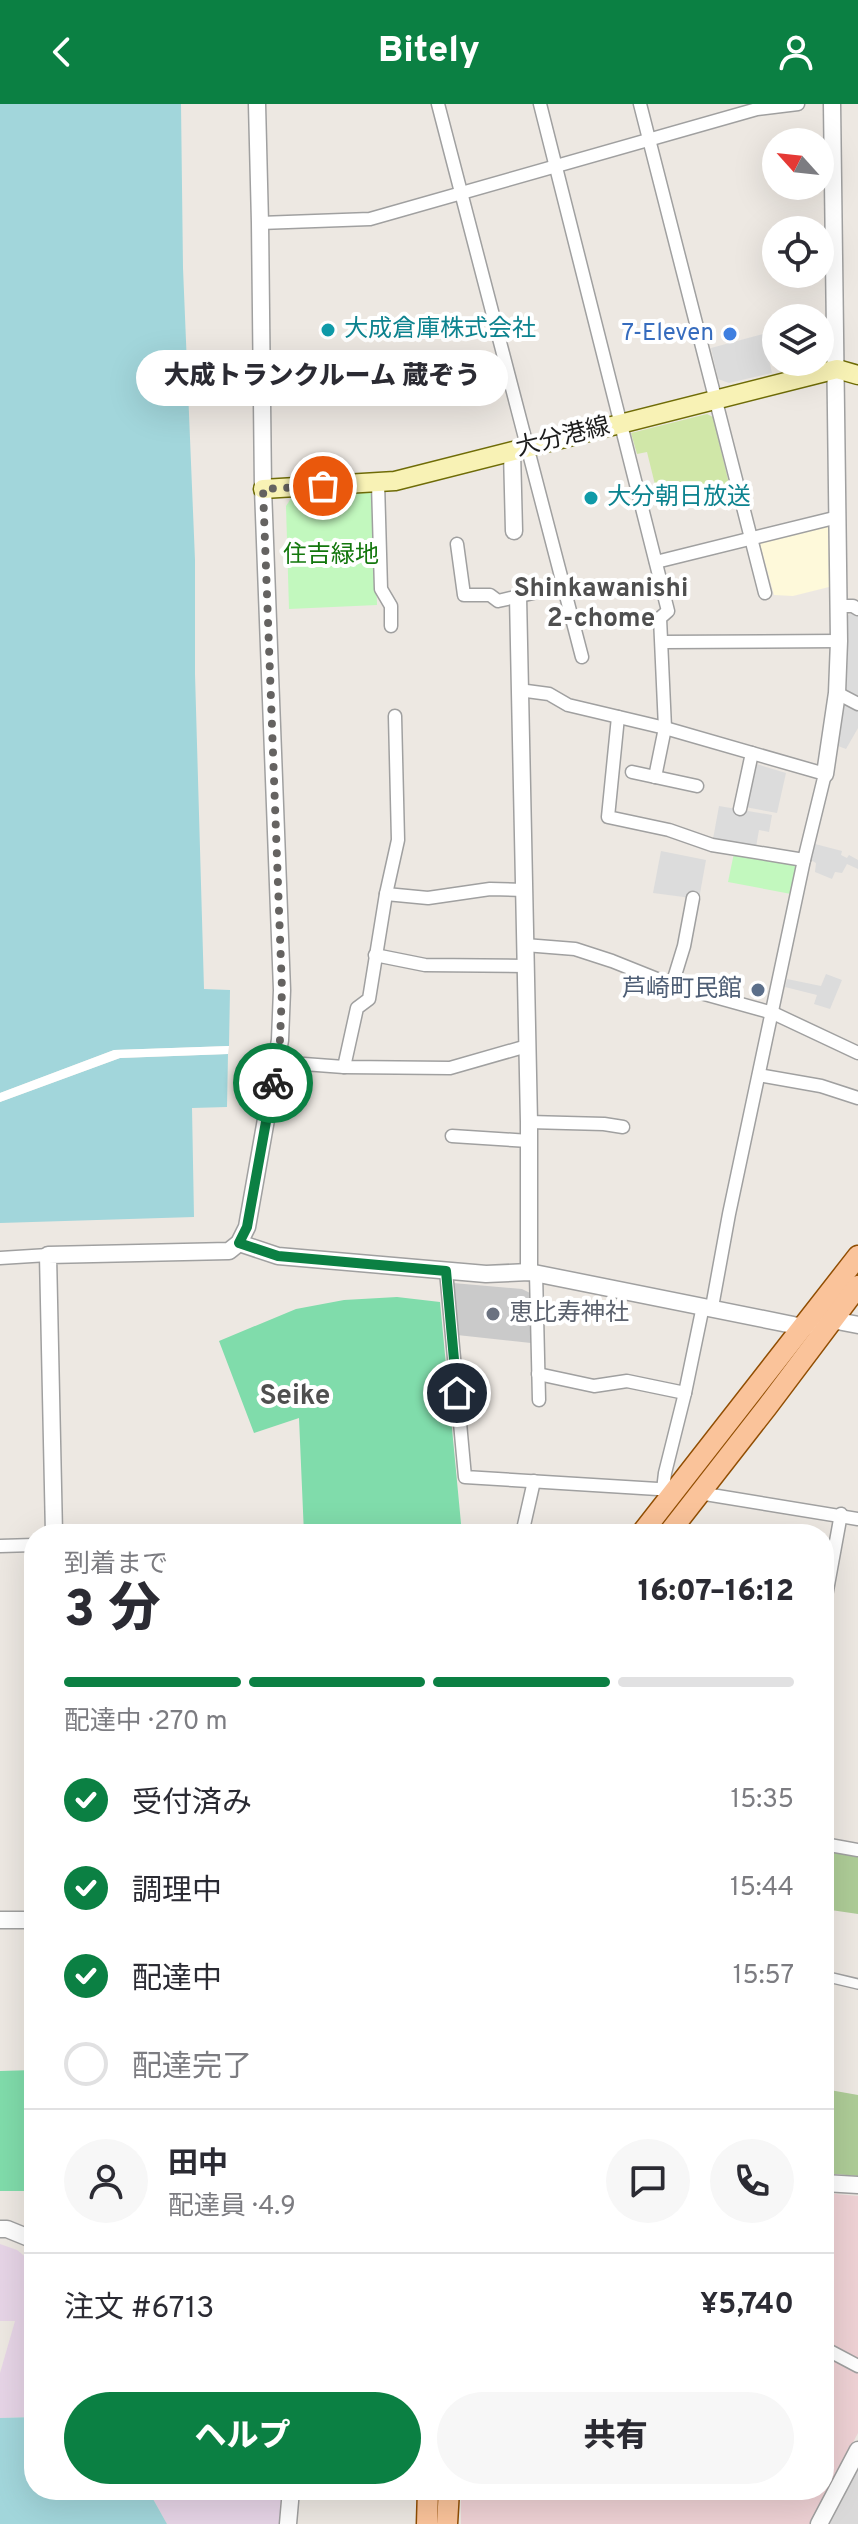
<!DOCTYPE html>
<html lang="ja">
<meta charset="utf-8">
<style>
:root{--surface:#fff;--page:#f7f7f7;--text:#2b2b33;--muted:#7c7c81;--line:#e1e1e2;--accent:#0b8043}
body{margin:0;font-family:Overpass,"Noto Sans JP",sans-serif;background:var(--page);color:var(--text);height:100vh;display:flex;flex-direction:column;font-size:30px;white-space:nowrap}
*{box-sizing:border-box;margin:0}
p{font-size:26px;color:var(--muted)}
.icon{flex:none;width:44px;height:44px;fill:none;stroke:currentColor;stroke-width:2;stroke-linecap:round;stroke-linejoin:round}
.map{position:relative;flex:1;overflow:hidden}
.details{position:absolute;left:24px;top:1420px;width:810px;height:976px;display:flex;flex-direction:column;background:var(--surface);border-radius:32px;box-shadow:0 8px 32px #0002}
.details>*{flex:none}
.needle{width:52px;rotate:297deg}
.tools{position:absolute;left:762px;top:24px;display:grid;gap:16px}
.tools a{display:grid;place-items:center;width:72px;height:72px;border-radius:50%;background:var(--surface);box-shadow:0 8px 32px #0002;font-size:40px}
.pin{position:absolute;display:grid;place-items:center;width:68px;height:68px;color:#fff;margin:-34px;border:4px solid #fff;border-radius:50%;box-shadow:0 2px 8px #0007}
.courier{position:absolute;display:grid;place-items:center;width:80px;height:80px;margin:-40px;border:6px solid #0b8043;border-radius:50%;background:#fff;color:#222;box-shadow:0 2px 10px #0007}
.bubble{position:absolute;height:56px;border-radius:28px;background:var(--surface);box-shadow:0 8px 32px #0002;font-size:26px;font-weight:800;line-height:56px;text-align:center}
.head em{font-style:normal;font-weight:800}
.head div{display:flex;flex-direction:column-reverse}
.head{display:flex;align-items:center;justify-content:space-between;height:136px;padding:0 40px}
h1{font-size:52px;font-weight:800;line-height:60px}
.bar{display:grid;grid-template-columns:repeat(4,1fr);gap:12px 8px;align-content:center;height:96px;padding:0 40px}
.bar i{height:10px;border-radius:6px;background:var(--line)}
.bar .active{background:var(--accent)}
.bar p{grid-column:span 4}
.line{display:flex;align-items:center;gap:20px;padding:0 40px;border-top:2px solid var(--line)}
.line div{flex:1}
.round{display:grid;place-items:center;flex:none;width:84px;height:84px;border-radius:42px;background:var(--page)}
ol{padding:0 40px;list-style:none}
li{display:flex;align-items:center;gap:24px;height:88px}
li p{margin-inline-start:auto}
li .icon{padding:8px;border-radius:50%;background:var(--accent);color:#fff;stroke-width:4}
li:last-child{color:var(--muted)}
li i{width:44px;height:44px;border:4px solid var(--line);border-radius:50%}
.button{display:flex;gap:16px;margin-top:auto;padding:16px 40px}
.button a{flex:1;height:92px;border-radius:48px;background:var(--accent);color:#fff;font-size:32px;font-weight:800;line-height:92px;text-align:center}
.button a+a{background:var(--page);color:var(--text)}
header{display:flex;justify-content:space-between;align-items:center;height:104px;padding:0 40px;background:var(--accent);color:#fff;font-size:36px;font-weight:800}
.map>svg:first-child{display:block}
.residential{fill:#dad9d9}
.commercial{fill:#eed1d4}
.industrial{fill:#e6d4e6}
.education{fill:#fef9da}
.religious{fill:#cacaca}
.grass{fill:#d0e7a8}
.forest{fill:#aecc97}
.park{fill:#c2f8be}
.pitch{fill:#80dcab}
.parking{fill:#dcdcdc}
.water{fill:#a2d6db}
.pier{fill:#fff}
.lines{fill:none;stroke-linecap:round;stroke-linejoin:round}
.pedestrian-casing{stroke:#a0a0a0;stroke-width:12}
.minor-casing{stroke:#a0a0a0;stroke-width:15}
.tertiary-casing{stroke:#a0a0a0;stroke-width:19}
.secondary-casing{stroke:#6f6c07;stroke-width:21}
.primary-casing{stroke:#914e03;stroke-width:23}
.pedestrian{stroke:#fff;stroke-width:9}
.minor{stroke:#fff;stroke-width:12}
.tertiary{stroke:#fff;stroke-width:16}
.secondary{stroke:#f8f2b5;stroke-width:18}
.primary{stroke:#fac39a;stroke-width:20}
.done{stroke:#656361;stroke-width:8;stroke-dasharray:0 14.4}
.route{stroke:#0b8043;stroke-width:10}
.culture-dot{fill:#0f9aa8;stroke:#fff;stroke-width:3}
.shop-dot{fill:#3f7fe0;stroke:#fff;stroke-width:3}
.service-dot{fill:#5c6f8a;stroke:#fff;stroke-width:3}
.worship-dot{fill:#6b7280;stroke:#fff;stroke-width:3}
.labels{text-anchor:middle;dominant-baseline:central;stroke-width:8;stroke-linejoin:round;paint-order:stroke}
.culture-label{font-size:24px;fill:#0d838f;stroke:#fff;text-anchor:start}
.shop-label{font-size:24px;fill:#366cbe;stroke:#fff;text-anchor:end}
.street-label{font-size:24px;fill:#1c1c1c;stroke:#fff}
.park-label{font-size:24px;fill:#13770d;stroke:#fff}
.service-label{font-size:24px;fill:#4e5e75;stroke:#fff;text-anchor:end}
.worship-label{font-size:24px;fill:#5b616d;stroke:#fff;text-anchor:start}
.neighbourhood-label{font-size:26px;font-weight:bold;fill:#4f4f4f;stroke:#fff}
.quarter-label{font-size:28px;font-weight:bold;fill:#4f4f4f;stroke:#fff}
</style>
<header><svg class="icon" aria-label="back" viewBox="0 0 24 24"><path d="M15 5l-7 7 7 7"/></svg>Bitely<svg class="icon" aria-label="person" viewBox="0 0 24 24"><circle cx="12" cy="8" r="4"/><path d="M4 21q1-7 8-7t8 7"/></svg></header>
<div class="map">
<svg width="858" height="2420" viewBox="0 0 858 2420">
<rect width="100%" height="100%" fill="#ede8e2"/>
<polygon class="residential" points="858,2361 858,2420 827,2420"/>
<polygon class="commercial" points="824,2089 858,2092 858,2329 810,2420 461,2420 461,2386 824,2386"/>
<g class="industrial">
<polygon points="0,2140 17,2146 34,2160 34,2313 0,2314 0,2269 15,2217 0,2217"/>
<polygon points="148,2386 284,2386 281,2420 167,2420"/>
</g>
<polygon class="education" points="825,419 828,423 829,483 793,492 774,491 759,436"/>
<polygon class="religious" points="453,1179 522,1185 530,1189 531,1239 457,1231"/>
<polygon class="grass" points="707,310 713,313 731,388 661,405 647,348 637,350 631,329"/>
<g class="forest">
<polygon points="824,1745 858,1752 858,1810 824,1805"/>
<polygon points="824,1985 858,1991 858,2072 824,2069"/>
</g>
<g class="park">
<polygon points="370,387 374,389 377,501 289,505 286,402 294,390"/>
<polygon points="734,749 794,760 796,765 791,790 728,778"/>
</g>
<g class="pitch">
<polygon points="397,1193 440,1198 462,1430 304,1430 299,1314 254,1329 219,1237 296,1205 344,1196"/>
<polygon points="34,1966 34,2087 0,2087 0,1967"/>
</g>
<g class="parking">
<polygon points="763,230 772,269 729,279 718,275 711,244"/>
<polygon points="853,508 858,511 858,594 843,586 847,512"/>
<polygon points="847,598 858,604 858,624 846,645 838,642 843,601"/>
<polygon points="753,659 786,669 777,709 745,703"/>
<polygon points="719,702 772,711 769,728 759,726 756,743 713,735"/>
<polygon points="815,740 842,747 841,751 847,754 849,751 858,756 858,765 847,760 842,769 835,768 832,775 815,768 816,759 811,756"/>
<polygon points="661,747 706,756 699,795 653,789"/>
<polygon points="826,870 842,876 830,905 814,900 817,891 785,883 787,875 821,882"/>
</g>
<g class="water">
<polygon points="0,0 181,0 183,164 195,456 195,570 204,885 230,886 229,942 114,946 0,989"/>
<polygon points="228,950 227,1003 192,1004 194,1113 0,1119 0,998 120,954"/>
<polygon points="34,2313 34,2386 148,2386 167,2420 0,2420 0,2314"/>
</g>
<polygon class="pier" points="229,942 228,950 120,954 0,998 0,989 114,946"/>
<g class="lines">
<g class="pedestrian-casing">
<polyline id="pedestrian" points="824,1872 858,1880"/>
</g>
<g class="minor-casing">
<g id="minor">
<polyline points="438,0 582,553"/>
<polyline points="540,0 668,507 660,514 665,624 655,673"/>
<polyline points="640,0 765,489"/>
<polyline points="260,119 370,115 757,5 798,0"/>
<polyline points="378,379 381,485 391,502 391,522"/>
<polyline points="457,440 464,491 490,491 498,497 563,482"/>
<polyline points="656,458 838,413"/>
<polyline points="838,502 853,502 858,505"/>
<polyline points="662,538 839,537"/>
<polyline points="519,586 549,590 568,601 665,624 825,670 804,756 729,1110 712,1203"/>
<polyline points="837,589 858,600"/>
<polyline points="618,613 608,713 669,726 712,741 804,756"/>
<polyline points="632,668 697,682"/>
<polyline points="740,705 752,649"/>
<polyline points="386,790 428,794 490,785 524,786"/>
<polyline points="525,841 575,845 612,857 672,881 773,909 858,949"/>
<polyline points="375,851 425,861 525,862"/>
<polyline points="672,881 684,842 693,794"/>
<polyline points="277,958 344,963 450,964 527,942"/>
<polyline points="344,963 357,904 369,895 386,790 398,736 395,612"/>
<polyline points="759,971 821,982 858,994"/>
<polyline points="529,1018 604,1020 623,1023"/>
<polyline points="452,1032 529,1037"/>
<polyline points="0,1154 48,1151"/>
<polyline points="446,1167 465,1373 674,1386"/>
<polyline points="536,1169 539,1296"/>
<polyline points="538,1270 594,1282 627,1277 685,1289"/>
<polyline points="663,1386 665,1369 685,1289 703,1202"/>
<polyline points="699,1389 858,1415"/>
<polyline points="522,1430 534,1377"/>
<polyline points="0,1442 34,1441"/>
<polyline points="824,1503 841,1410"/>
<polyline points="824,1740 858,1746"/>
<polyline points="824,2244 858,2262"/>
</g>
</g>
<g class="tertiary-casing">
<g id="tertiary">
<polyline points="512,347 514,427"/>
<polyline points="518,492 529,1018 529,1168"/>
<polyline points="825,670 837,589 839,537 832,0"/>
<polyline points="239,1139 278,1152 486,1170 529,1168 803,1223 832,1216 858,1221"/>
<polyline points="54,1430 48,1151 229,1147 239,1139 247,1123 280,936 282,886 263,385 260,119 257,0"/>
<polyline points="0,1816 34,1816"/>
<polyline points="824,2079 858,2081"/>
<polyline points="0,2125 7,2125 34,2136"/>
<polyline points="288,2420 291,2386"/>
<polyline points="819,2420 858,2346"/>
</g>
</g>
<g class="secondary-casing">
<polyline id="secondary" points="263,385 395,377 837,265 858,271"/>
</g>
<g class="primary-casing">
<g id="primary">
<polyline points="641,1430 858,1152"/>
<polyline points="668,1430 767,1303 858,1182"/>
<polyline points="427,2420 428,2386"/>
<polyline points="447,2420 449,2386"/>
</g>
</g>
<use href="#pedestrian" class="pedestrian"/>
<use href="#minor" class="minor"/>
<use href="#tertiary" class="tertiary"/>
<use href="#secondary" class="secondary"/>
<use href="#primary" class="primary"/>
</g>
<g class="lines">
<polyline class="done" points="273,979 280,936 282,886 263,385 323,382"/>
<polyline class="route" points="273,979 247,1123 239,1139 278,1152 446,1167 457,1289"/>
</g>
<g class="culture-dot">
<circle cx="328" cy="226" r="8"/>
<circle cx="591" cy="394" r="8"/>
</g>
<circle class="shop-dot" cx="730" cy="230" r="8"/>
<circle class="service-dot" cx="758" cy="886" r="8"/>
<circle class="worship-dot" cx="493" cy="1210" r="8"/>
<g class="labels">
<g class="culture-label">
<text x="344" y="226">大成倉庫株式会社</text>
<text x="607" y="394">大分朝日放送</text>
</g>
<g class="shop-label">
<text x="714" y="230">7-Eleven</text>
</g>
<g class="street-label">
<text transform="translate(563 334) rotate(-14)">大分港線</text>
</g>
<g class="park-label">
<text x="331" y="452">住吉緑地</text>
</g>
<g class="service-label">
<text x="742" y="886">芦崎町民館</text>
</g>
<g class="worship-label">
<text x="509" y="1210">恵比寿神社</text>
</g>
<g class="neighbourhood-label">
<text x="601" y="485">Shinkawanishi<tspan x="601" dy="30">2-chome</tspan></text>
</g>
<g class="quarter-label">
<text x="295" y="1293">Seike</text>
</g>
</g>
</svg>
<div class="tools">
<a><svg class="needle" viewBox="-14 -14 28 28"><path d="M0-13l5 13h-10z" fill="#e53935"/><path d="M0 13l5-13h-10z" fill="#7c7c81"/></svg></a>
<a><svg class="icon" aria-label="locate" viewBox="0 0 24 24"><circle cx="12" cy="12" r="6"/><path d="M12 2v4M12 18v4M2 12h4M18 12h4"/></svg></a>
<a><svg class="icon" aria-label="layers" viewBox="0 0 24 24"><path d="M12 4l9 5-9 5-9-5zM3 14l9 5 9-5"/></svg></a>
</div>
<div class="pin" style="left:323px;top:382px;background:#ea580c"><svg class="icon" aria-label="bag" viewBox="0 0 24 24"><path d="M5 8h14l-1 12H6zM9 8a3 3 0 0 1 6 0"/></svg></div>
<div class="pin" style="left:457px;top:1289px;background:#1f2937"><svg class="icon" aria-label="home" viewBox="0 0 24 24"><path d="M3 11l9-7 9 7M6 9v11h12V9"/></svg></div>
<div class="courier" style="left:273px;top:979px"><svg class="icon" aria-label="bike" viewBox="0 0 24 24"><circle cx="6" cy="16" r="4"/><circle cx="18" cy="16" r="4"/><path d="M6 16l4-8h5l3 8M10 8l3 8H6M13 5h3"/></svg></div>
<div class="bubble" style="left:136px;top:246px;width:372px">大成トランクルーム 蔵ぞう</div>
<section class="details">
<div class="head"><div><h1>3 分</h1><p>到着まで</p></div><em>16:07–16:12</em></div>
<div class="bar"><i class="active"></i><i class="active"></i><i class="active"></i><i></i><p>配達中 · 270 m</p></div>
<ol>
<li><svg class="icon" aria-label="check" viewBox="0 0 24 24"><path d="M5 12l5 5 9-10"/></svg>受付済み<p>15:35</p></li>
<li><svg class="icon" aria-label="check" viewBox="0 0 24 24"><path d="M5 12l5 5 9-10"/></svg>調理中<p>15:44</p></li>
<li><svg class="icon" aria-label="check" viewBox="0 0 24 24"><path d="M5 12l5 5 9-10"/></svg>配達中<p>15:57</p></li>
<li><i></i>配達完了</li>
</ol>
<div class="line" style="height:144px"><a class="round"><svg class="icon" aria-label="person" viewBox="0 0 24 24"><circle cx="12" cy="8" r="4"/><path d="M4 21q1-7 8-7t8 7"/></svg></a><div><b>田中</b><p>配達員 · 4.9</p></div><a class="round"><svg class="icon" aria-label="chat" viewBox="0 0 24 24"><path d="M4 5h16v11H9l-5 4z"/></svg></a><a class="round"><svg class="icon" aria-label="phone" viewBox="0 0 24 24"><path d="M5 4h4l2 5-3 2q2 4 5 5l2-3 5 2v4C11 20 4 13 5 4z"/></svg></a></div>
<div class="line" style="height:104px"><div>注文 #6713</div><b>¥5,740</b></div>
<div class="button"><a>ヘルプ</a><a>共有</a></div>
</section>
</div>
